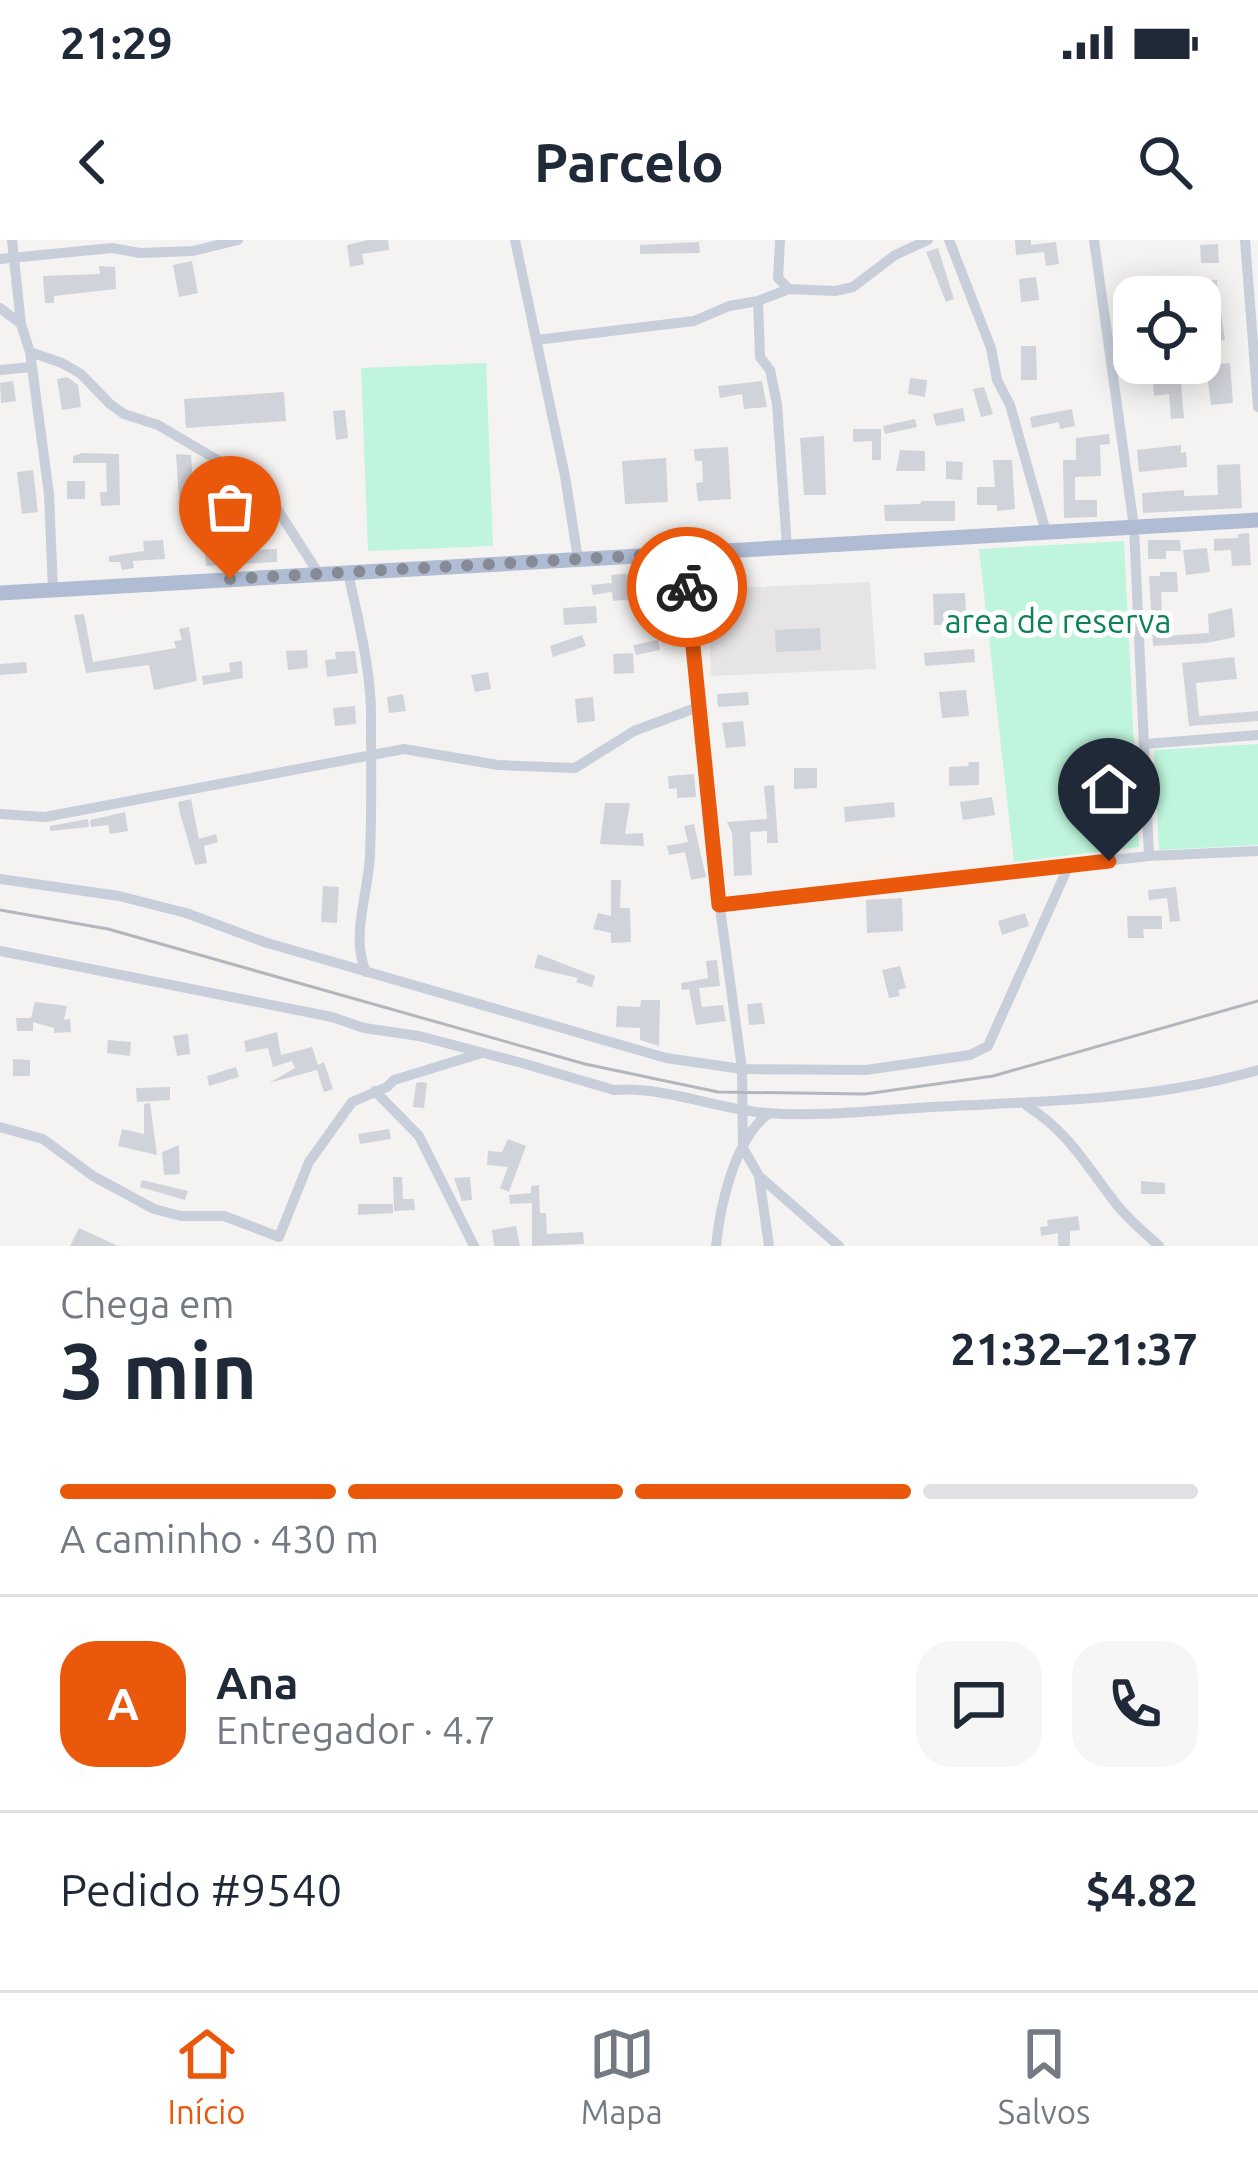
<!DOCTYPE html>
<html lang="pt">
<meta charset="utf-8">
<style>
:root{--surface:#fff;--page:#f6f6f7;--text:#1f2937;--muted:#747a83;--line:#e0e1e3;--accent:#ea580c}
body{margin:0;font-family:Ubuntu,sans-serif;background:var(--page);color:var(--text);height:100vh;display:flex;flex-direction:column;font-size:45px;white-space:nowrap}
*{box-sizing:border-box;margin:0}
p{font-size:39px;color:var(--muted)}
.icon{flex:none;width:66px;height:66px;fill:none;stroke:currentColor;stroke-width:2;stroke-linecap:round;stroke-linejoin:round}
.map{position:relative;height:1006px;overflow:hidden}
.sheet{display:flex;flex-direction:column;background:var(--surface);flex:1}
.sheet>*{flex:none}
.buttons{position:absolute;left:1113px;top:36px;display:grid;gap:24px}
.buttons a{display:grid;place-items:center;width:108px;height:108px;border-radius:24px;background:var(--surface);box-shadow:0 6px 30px #0003;font-size:60px}
.pin{position:absolute;display:grid;place-items:center;width:102px;height:102px;color:#fff;margin:-123px -51px;border-radius:50% 50% 50% 0;rotate:-45deg;box-shadow:0 0 12px #0007}
.pin .icon{rotate:45deg}
.courier{position:absolute;display:grid;place-items:center;width:120px;height:120px;margin:-60px;border:9px solid #ea580c;border-radius:50%;background:#fff;color:#222;box-shadow:0 3px 15px #0007}
.headline em{font-style:normal;font-weight:700}
.headline div{display:flex;flex-direction:column-reverse}
.headline{display:flex;align-items:center;justify-content:space-between;height:204px;padding:0 60px}
h1{font-size:78px;font-weight:700;line-height:90px}
.bar{display:grid;grid-template-columns:repeat(4,1fr);gap:18px 12px;align-content:center;height:144px;padding:0 60px}
.bar i{height:15px;border-radius:9px;background:var(--line)}
.bar .selected{background:var(--accent)}
.bar p{grid-column:span 4}
.line{display:flex;align-items:center;gap:30px;padding:0 60px;border-top:3px solid var(--line)}
.line div{flex:1}
.round{display:grid;place-items:center;flex:none;width:126px;height:126px;border-radius:36px;background:var(--page)}
.status{display:flex;justify-content:space-between;align-items:center;height:84px;padding:0 60px;background:var(--surface);direction:ltr}
.status svg{height:33px;fill:currentColor}
header{display:flex;justify-content:space-between;align-items:center;height:156px;padding:0 60px;background:var(--surface);font-size:54px;font-weight:700}
.dock{display:flex;justify-content:space-around;align-items:center;height:168px;border-top:3px solid var(--line);background:var(--surface);font-size:33px;color:var(--muted)}
.dock a{display:grid;justify-items:center;gap:6px}
.dock .selected{color:var(--accent)}
.map>svg:first-child{display:block}
.education{fill:#e6e4e4}
.green{fill:#bef5dc}
.building{fill:#d1d3da}
.lines{fill:none;stroke-linecap:round;stroke-linejoin:round}
.minor{stroke:#c8cfdb;stroke-width:10}
.primary{stroke:#b0bcd3;stroke-width:15}
.rail{stroke:#b4b6bd;stroke-width:3}
.done{stroke:#858a94;stroke-width:12;stroke-dasharray:0 21.6}
.route{stroke:#ea580c;stroke-width:15}
.labels{text-anchor:middle;dominant-baseline:central;stroke-width:10;stroke-linejoin:round;paint-order:stroke}
.park-label{font-size:33px;fill:#0d825a;stroke:#fff}
</style>
<div class="status"><b>21:29</b><svg viewBox="0 0 49 12"><path d="M0 12V9h3v3zM5 12V6h3v6zM10 12V3h3v9zM15 12V0h3v12zM26 1h20v11H26zM47 4h2v5h-2z"/></svg></div>
<header><svg class="icon" aria-label="back" viewBox="0 0 24 24"><path d="M15 5l-7 7 7 7"/></svg>Parcelo<svg class="icon" aria-label="search" viewBox="0 0 24 24"><circle cx="10" cy="10" r="6"/><path d="M15 15l6 6"/></svg></header>
<div class="map">
<svg width="1258" height="1006" viewBox="0 0 1258 1006">
<rect width="100%" height="100%" fill="#f5f3f2"/>
<polygon class="education" points="870,342 876,429 711,436 708,349"/>
<g class="green">
<polygon points="486,123 493,306 368,311 361,128"/>
<polygon points="1124,301 1139,607 1014,622 979,309"/>
<polygon points="1258,504 1258,605 1159,610 1154,510"/>
</g>
<g class="building">
<polygon points="368,0 388,0 389,10 362,14 364,24 350,27 347,5"/>
<polygon points="1015,0 1031,0 1031,5 1056,2 1059,24 1046,26 1044,12 1016,15"/>
<polygon points="699,2 700,13 640,14 640,5"/>
<polygon points="1218,4 1219,23 1201,23 1200,5"/>
<polygon points="938,8 954,59 946,62 926,12"/>
<polygon points="192,21 198,53 179,57 173,25"/>
<polygon points="99,26 115,27 116,49 54,56 54,63 45,63 43,36 100,34"/>
<polygon points="1036,37 1039,60 1021,62 1019,39"/>
<polygon points="1217,40 1218,73 1221,73 1225,100 1207,103 1207,98 1200,99 1200,84 1207,83 1200,49 1205,49 1205,41"/>
<polygon points="1021,106 1036,106 1037,140 1021,140"/>
<polygon points="1152,123 1165,123 1167,143 1181,142 1184,178 1171,179 1169,154 1154,156"/>
<polygon points="1230,123 1233,163 1211,165 1206,125"/>
<polygon points="67,137 78,145 81,167 62,170 57,139"/>
<polygon points="910,138 927,140 925,157 908,154"/>
<polygon points="13,141 16,161 1,163 0,143"/>
<polygon points="762,141 767,167 744,169 742,154 720,158 718,146"/>
<polygon points="984,147 993,174 981,177 973,149"/>
<polygon points="284,152 286,181 186,188 184,159"/>
<polygon points="963,168 965,181 936,186 933,174"/>
<polygon points="1072,169 1075,186 1060,189 1059,182 1032,188 1030,177"/>
<polygon points="345,170 348,198 336,200 333,171"/>
<polygon points="915,179 917,187 885,194 883,186"/>
<polygon points="853,189 881,189 881,220 872,220 872,201 853,202"/>
<polygon points="1109,194 1110,204 1100,205 1101,236 1075,237 1075,260 1097,260 1097,277 1064,278 1063,220 1076,220 1076,198"/>
<polygon points="824,196 826,255 804,255 800,198"/>
<polygon points="1181,205 1181,213 1186,212 1187,227 1139,232 1137,210"/>
<polygon points="728,207 731,259 698,261 696,243 703,242 702,221 695,221 694,209"/>
<polygon points="900,210 925,211 925,231 896,231"/>
<polygon points="82,213 119,214 120,265 101,266 100,252 107,252 106,223 73,223 73,216"/>
<polygon points="176,214 191,215 194,258 179,259"/>
<polygon points="666,218 668,262 625,264 622,221"/>
<polygon points="993,220 1012,220 1015,269 997,271 997,265 977,265 977,247 995,247"/>
<polygon points="946,221 963,222 962,240 946,239"/>
<polygon points="1240,224 1242,268 1143,273 1142,253 1184,250 1184,256 1218,255 1217,225"/>
<polygon points="33,230 38,272 22,274 17,232"/>
<rect x="67" y="241" width="18" height="18"/>
<polygon points="922,261 955,261 955,281 885,281 884,265 920,264"/>
<polygon points="1249,293 1251,325 1232,326 1231,310 1214,311 1214,299 1238,298 1238,294"/>
<polygon points="163,300 165,319 133,321 134,328 122,330 120,322 109,322 109,316 144,311 143,301"/>
<polygon points="1148,300 1180,300 1181,311 1166,311 1166,319 1148,319"/>
<polygon points="1207,308 1210,332 1186,335 1183,310"/>
<polygon points="277,309 277,322 206,326 205,312"/>
<polygon points="1160,332 1177,332 1178,352 1161,352 1163,396 1209,393 1208,374 1232,368 1235,397 1207,403 1153,406 1149,336 1160,336"/>
<polygon points="634,333 636,359 613,361 612,352 593,355 591,345 612,343 611,335"/>
<polygon points="965,353 966,374 958,374 959,385 934,385 933,354"/>
<polygon points="596,366 597,383 564,385 563,368"/>
<polygon points="84,374 93,422 176,408 174,401 182,400 179,389 189,387 197,441 154,450 149,425 86,433 74,375"/>
<polygon points="820,388 821,410 776,412 775,390"/>
<polygon points="582,395 586,406 553,417 550,406"/>
<polygon points="658,400 660,410 636,415 633,405"/>
<polygon points="974,409 975,422 925,426 924,413"/>
<polygon points="307,410 308,428 288,430 286,411"/>
<polygon points="355,411 358,433 327,437 325,420 336,419 335,412"/>
<polygon points="633,413 634,433 614,434 613,414"/>
<polygon points="1234,417 1237,439 1196,443 1199,476 1258,471 1258,481 1189,486 1182,423"/>
<polygon points="242,421 243,438 203,445 202,436 230,432 229,423"/>
<polygon points="26,422 27,433 0,435 0,424"/>
<polygon points="488,432 491,449 475,452 471,435"/>
<polygon points="966,450 969,476 942,478 939,452"/>
<polygon points="748,452 749,465 718,467 717,454"/>
<polygon points="403,454 406,471 389,473 387,457"/>
<polygon points="593,457 595,481 577,483 575,459"/>
<polygon points="355,466 356,484 335,486 333,468"/>
<polygon points="743,481 746,506 726,508 722,483"/>
<polygon points="969,522 979,522 979,545 949,546 949,527 968,526"/>
<polygon points="794,528 817,528 817,548 794,549"/>
<polygon points="694,534 696,557 677,558 677,548 669,549 668,536"/>
<polygon points="774,545 778,603 767,603 767,591 750,592 752,635 734,636 732,593 727,582 767,579 764,546"/>
<polygon points="992,557 995,575 963,580 960,562"/>
<polygon points="191,559 199,599 216,594 218,602 204,606 207,623 195,625 180,573 178,562"/>
<polygon points="894,562 895,577 845,582 844,567"/>
<polygon points="605,563 630,563 625,594 643,593 644,606 600,604"/>
<polygon points="125,572 128,591 110,594 108,585 91,587 90,580"/>
<polygon points="88,579 89,587 50,591 50,586"/>
<polygon points="694,584 706,637 691,640 685,612 669,615 667,606 688,602 684,586"/>
<polygon points="611,640 621,640 620,668 630,668 631,702 611,703 611,693 593,689 598,673 611,676"/>
<polygon points="323,646 339,647 337,683 321,682"/>
<polygon points="1176,647 1180,681 1170,682 1167,658 1149,660 1148,650"/>
<polygon points="902,658 903,691 867,693 866,660"/>
<polygon points="1025,673 1029,686 1002,695 998,681"/>
<polygon points="1127,676 1162,676 1162,689 1143,689 1144,698 1128,698"/>
<polygon points="538,714 595,736 592,747 576,742 578,738 534,728"/>
<polygon points="717,720 720,746 699,748 702,767 723,765 726,781 696,785 689,749 682,750 681,743 708,738 706,721"/>
<polygon points="900,726 906,748 898,750 900,756 889,758 882,730"/>
<polygon points="641,760 660,760 659,806 640,800 640,788 616,787 617,766 640,767"/>
<polygon points="35,762 67,766 64,780 70,779 71,792 54,793 54,788 33,782 33,791 17,791 16,778 31,778"/>
<polygon points="762,763 765,784 749,785 747,764"/>
<polygon points="277,792 281,815 312,807 318,825 324,822 333,849 324,852 317,830 269,843 295,828 292,821 273,827 268,808 246,812 244,801"/>
<polygon points="188,794 190,814 177,816 173,796"/>
<polygon points="108,800 131,802 130,816 107,813"/>
<polygon points="13,819 30,820 30,836 13,836"/>
<polygon points="236,827 239,837 209,846 207,836"/>
<polygon points="421,842 427,843 424,868 413,867 416,843"/>
<polygon points="170,847 170,860 137,862 136,848"/>
<polygon points="150,863 157,915 118,906 122,889 144,894 144,864"/>
<polygon points="389,889 391,899 360,904 358,894"/>
<polygon points="508,899 526,906 509,952 500,948 508,927 487,925 488,911 502,912"/>
<polygon points="179,905 180,934 164,935 162,912"/>
<polygon points="393,937 402,937 403,959 414,959 415,970 394,971"/>
<polygon points="470,937 472,960 462,961 454,938"/>
<polygon points="142,940 188,951 185,960 140,947"/>
<polygon points="1141,941 1165,943 1165,954 1141,954"/>
<polygon points="539,945 540,973 546,973 547,994 583,992 584,1004 532,1006 532,963 510,964 509,955 531,953 531,946"/>
<polygon points="358,964 393,964 393,973 358,975"/>
<polygon points="1078,976 1080,990 1070,991 1070,1006 1058,1006 1058,993 1041,996 1040,987 1048,986 1047,980"/>
<polygon points="516,986 520,1006 494,1006 492,990"/>
<polygon points="79,988 118,1006 70,1006"/>
</g>
<g class="lines">
<g class="minor">
<polyline points="12,0 21,84 30,112 49,254 53,350"/>
<polyline points="515,0 565,236 578,319"/>
<polyline points="780,0 778,38 789,49"/>
<polyline points="949,0 991,108 997,140 1010,165 1046,292"/>
<polyline points="1094,0 1134,287 1149,616"/>
<polyline points="1245,0 1258,167"/>
<polyline points="0,19 112,8 140,13 193,11 238,0"/>
<polyline points="758,61 760,117 770,130 777,164 787,307"/>
<polyline points="0,68 21,84"/>
<polyline points="536,100 694,81 729,66 758,61 789,49 835,51 853,47 895,15 928,0"/>
<polyline points="30,112 62,123 81,134 110,164 124,174 158,185 243,235 270,258 319,334"/>
<polyline points="0,130 32,127"/>
<polyline points="684,313 708,580 742,829 743,908 759,936 769,1006"/>
<path d="M 348,332 C 358,380 372,432 371,481 C 371,525 372,569 370,613 C 369,653 350,695 366,732"/>
<polyline points="1145,504 1258,495"/>
<polyline points="0,574 45,577 404,509 498,525 575,528 634,491 698,467"/>
<polyline points="0,639 119,656 186,673 264,702 666,818 742,829 866,830 970,815 988,806 1069,625"/>
<polyline points="719,665 1149,616 1258,611"/>
<path d="M 0,711 L 332,777 L 364,788 L 419,796 L 522,823 L 614,850 C 664,846 716,869 767,873 C 822,877 877,870 932,867 C 1042,861 1151,861 1258,830"/>
<polyline points="375,851 419,896 474,1006"/>
<path d="M 1027,866 C 1068,891 1088,928 1117,965 C 1129,980 1145,993 1159,1006"/>
<polyline points="0,887 43,899 93,936 154,969 181,976 224,976 279,997 309,922 352,862 387,847 394,840 482,813"/>
<polyline points="759,936 839,1006"/>
<path d="M 716,1006 C 720,965 735,899 768,874"/>
</g>
<polyline class="primary" points="0,353 1258,280"/>
<polyline class="rail" points="0,670 108,689 585,824 718,852 865,854 993,836 1258,761"/>
</g>
<g class="lines">
<polyline class="done" points="230,339 684,313 687,347"/>
<polyline class="route" points="687,347 719,665 1109,621"/>
</g>
<g class="labels">
<g class="park-label">
<text x="1058" y="380">area de reserva</text>
</g>
</g>
</svg>
<div class="buttons">
<a><svg class="icon" aria-label="locate" viewBox="0 0 24 24"><circle cx="12" cy="12" r="6"/><path d="M12 2v4M12 18v4M2 12h4M18 12h4"/></svg></a>
</div>
<div class="pin" style="left:230px;top:339px;background:#ea580c"><svg class="icon" aria-label="bag" viewBox="0 0 24 24"><path d="M5 8h14l-1 12H6zM9 8a3 3 0 0 1 6 0"/></svg></div>
<div class="pin" style="left:1109px;top:621px;background:#1f2937"><svg class="icon" aria-label="home" viewBox="0 0 24 24"><path d="M3 11l9-7 9 7M6 9v11h12V9"/></svg></div>
<div class="courier" style="left:687px;top:347px"><svg class="icon" aria-label="bike" viewBox="0 0 24 24"><circle cx="6" cy="16" r="4"/><circle cx="18" cy="16" r="4"/><path d="M6 16l4-8h5l3 8M10 8l3 8H6M13 5h3"/></svg></div>
</div>
<section class="sheet">
<div class="headline"><div><h1>3 min</h1><p>Chega em</p></div><em>21:32–21:37</em></div>
<div class="bar"><i class="selected"></i><i class="selected"></i><i class="selected"></i><i></i><p>A caminho · 430 m</p></div>
<div class="line" style="height:216px"><b class="round" style="background:var(--accent);color:#fff">A</b><div><b>Ana</b><p>Entregador · 4.7</p></div><a class="round"><svg class="icon" aria-label="chat" viewBox="0 0 24 24"><path d="M4 5h16v11H9l-5 4z"/></svg></a><a class="round"><svg class="icon" aria-label="phone" viewBox="0 0 24 24"><path d="M5 4h4l2 5-3 2q2 4 5 5l2-3 5 2v4C11 20 4 13 5 4z"/></svg></a></div>
<div class="line" style="height:156px"><div>Pedido #9540</div><b>$4.82</b></div>
</section>
<nav class="dock">
<a class="selected"><svg class="icon" aria-label="home" viewBox="0 0 24 24"><path d="M3 11l9-7 9 7M6 9v11h12V9"/></svg>Início</a>
<a><svg class="icon" aria-label="map" viewBox="0 0 24 24"><path d="M3 6l6-2 6 2 6-2v14l-6 2-6-2-6 2zM9 4v14M15 6v14"/></svg>Mapa</a>
<a><svg class="icon" aria-label="saved" viewBox="0 0 24 24"><path d="M7 4h10v16l-5-4-5 4z"/></svg>Salvos</a>
</nav>
